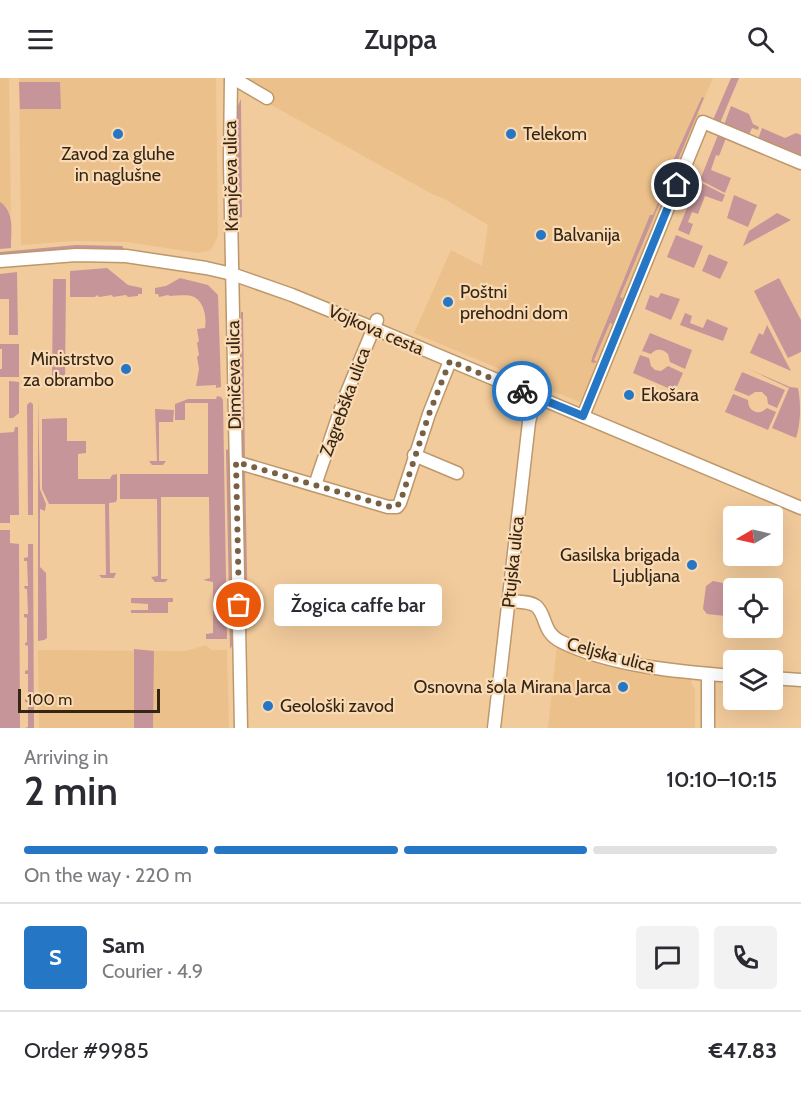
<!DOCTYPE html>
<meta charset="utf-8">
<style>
:root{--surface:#fff;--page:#f2f2f3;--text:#2b2b33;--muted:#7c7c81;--line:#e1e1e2;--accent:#2576c5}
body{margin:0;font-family:Cabin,sans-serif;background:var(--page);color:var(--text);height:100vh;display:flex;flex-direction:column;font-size:22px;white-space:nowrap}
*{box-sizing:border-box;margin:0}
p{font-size:20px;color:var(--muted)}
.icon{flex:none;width:33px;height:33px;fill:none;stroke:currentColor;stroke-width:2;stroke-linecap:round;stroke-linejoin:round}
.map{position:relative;height:650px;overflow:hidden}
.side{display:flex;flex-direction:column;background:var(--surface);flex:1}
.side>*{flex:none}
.needle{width:39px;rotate:261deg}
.buttons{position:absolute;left:723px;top:428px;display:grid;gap:12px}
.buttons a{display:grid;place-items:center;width:60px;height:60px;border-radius:6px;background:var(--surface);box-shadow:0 6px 24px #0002;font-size:30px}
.scale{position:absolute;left:18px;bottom:15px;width:142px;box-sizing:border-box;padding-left:6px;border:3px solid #352613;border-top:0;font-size:16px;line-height:21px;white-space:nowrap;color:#352613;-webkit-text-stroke:4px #f9dab4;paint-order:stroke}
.pin{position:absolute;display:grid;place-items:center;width:51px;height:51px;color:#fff;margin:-26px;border:3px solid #fff;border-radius:50%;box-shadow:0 2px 6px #0007}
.courier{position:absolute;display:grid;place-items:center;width:60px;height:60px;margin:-30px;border:4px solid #2576c5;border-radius:50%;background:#fff;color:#222;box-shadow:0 2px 8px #0007}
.bubble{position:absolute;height:42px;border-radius:6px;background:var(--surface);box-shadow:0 6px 24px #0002;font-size:20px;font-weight:600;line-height:42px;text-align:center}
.overview em{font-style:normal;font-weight:600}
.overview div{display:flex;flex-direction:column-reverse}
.overview{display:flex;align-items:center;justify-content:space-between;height:102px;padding:0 24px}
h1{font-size:39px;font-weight:600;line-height:45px}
.bar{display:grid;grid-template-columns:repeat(4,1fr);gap:9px 6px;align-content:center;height:72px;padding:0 24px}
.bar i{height:8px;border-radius:4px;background:var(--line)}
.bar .current{background:var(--accent)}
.bar p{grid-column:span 4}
.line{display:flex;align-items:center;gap:15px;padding:0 24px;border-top:2px solid var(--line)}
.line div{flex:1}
.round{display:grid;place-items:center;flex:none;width:63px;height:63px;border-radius:6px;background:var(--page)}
header{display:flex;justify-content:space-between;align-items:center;height:78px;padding:0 24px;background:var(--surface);font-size:27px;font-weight:600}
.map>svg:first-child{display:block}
.built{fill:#ecc08a}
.green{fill:#c6959a}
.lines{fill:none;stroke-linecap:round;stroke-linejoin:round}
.minor-casing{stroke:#bd986a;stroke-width:15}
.minor{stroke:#fff;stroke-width:12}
.done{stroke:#776043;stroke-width:6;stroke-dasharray:0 10.8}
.route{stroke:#2576c5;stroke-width:8}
.poi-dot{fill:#2576c5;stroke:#f9dab4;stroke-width:2}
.labels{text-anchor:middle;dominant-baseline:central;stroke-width:4.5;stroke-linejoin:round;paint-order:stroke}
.poi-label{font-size:18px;fill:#352613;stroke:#f9dab4;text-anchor:start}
.street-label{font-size:18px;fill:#352613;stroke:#f9dab4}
</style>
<header><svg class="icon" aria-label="menu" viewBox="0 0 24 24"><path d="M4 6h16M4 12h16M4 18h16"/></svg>Zuppa<svg class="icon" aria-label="search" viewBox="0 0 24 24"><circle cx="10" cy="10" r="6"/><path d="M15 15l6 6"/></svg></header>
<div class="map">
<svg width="801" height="650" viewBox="0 0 801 650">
<rect width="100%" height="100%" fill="#f2cb9c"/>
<g class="built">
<polygon points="0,0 9,0 11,137 7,129 0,124"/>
<polygon points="19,0 216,0 218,158 211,172 198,175 127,164 74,163 21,167"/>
<polygon points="247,0 713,0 698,35 703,38 584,320 579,324 414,255 451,172 482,188 488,147 446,122 430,115 275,29 247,16"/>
<polygon points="557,566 688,599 693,603 691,605 695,611 695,650 548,650"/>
<polygon points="206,567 211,572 227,572 229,650 39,650 38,572 186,573"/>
</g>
<g class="green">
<polygon points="731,0 739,0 720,45 713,42"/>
<polygon points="19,4 60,4 61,31 20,31"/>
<polygon points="702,19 704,20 620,219 625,222 616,247 610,245 594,282 597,284 594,285 591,284 593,277 650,137 653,137 660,120 657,118"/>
<polygon points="241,21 242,139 238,140 237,30"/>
<polygon points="731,28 749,36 753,46 759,49 758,52 752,50 749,57 724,47"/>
<polygon points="762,50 785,60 796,55 801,57 801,79 758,61"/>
<polygon points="718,57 726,60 719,78 716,77 711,92 731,100 725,115 700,102"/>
<polygon points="698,103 725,117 722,124 705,118 698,136 692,134 688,144 693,146 689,157 678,152"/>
<polygon points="734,117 757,127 748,149 727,140"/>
<path d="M 0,124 C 15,133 11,154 11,170 L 0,171 Z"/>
<polygon points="777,135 791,142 743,168 749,153"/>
<polygon points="676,157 703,168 694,190 667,179"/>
<polygon points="76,167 122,168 124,171 68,171 0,177 0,174"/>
<polygon points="709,176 728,184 720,201 702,193"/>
<polygon points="107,190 128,207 142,210 142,216 138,216 138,218 128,219 126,217 113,219 112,217 99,219 97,217 95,219 70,219 70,193"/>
<polygon points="17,194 18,257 9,257 9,221 0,221 0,196"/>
<path d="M 180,200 L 208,207 L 218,217 L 221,309 L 216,310 L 216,307 L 196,308 L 199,291 L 197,279 L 199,277 L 197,265 L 199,263 L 197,251 L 205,250 C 207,240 204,224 194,219 C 187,216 177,218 170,218 L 168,217 L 159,219 L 158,216 L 155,216 L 155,210 L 166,208 Z"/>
<polygon points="779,200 801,242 801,274 788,280 754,213"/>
<polygon points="53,201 66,201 65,308 47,308 46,301 52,301"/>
<polygon points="661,215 680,221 671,242 645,231 650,217 658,220"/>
<polygon points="241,234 243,234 245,382 242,381"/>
<polygon points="685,235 692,238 690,245 703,250 707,241 728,250 723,263 680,247"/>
<polygon points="767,247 791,293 750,275 759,255 763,257"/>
<path d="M 650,255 L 692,272 L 685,291 L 670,284 L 668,276 C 663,271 656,270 651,276 L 642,273 Z"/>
<polygon points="0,266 19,266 19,299 0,299 0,291 2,291 2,271 0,271"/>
<polygon points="640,277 649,280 651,288 655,292 661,293 668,288 683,295 675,313 633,295"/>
<path d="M 744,289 L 790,309 L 798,310 C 801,324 801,346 796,360 L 772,350 L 789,310 Z"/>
<polygon points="742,294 785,312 777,330 768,326 767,319 762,314 755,314 749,318 734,312"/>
<polygon points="9,303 19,304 19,335 13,340 9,340"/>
<path d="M 733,316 L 748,322 C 748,334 759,338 767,330 L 776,334 L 768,352 L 725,334 Z"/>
<polygon points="217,318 221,319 223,322 227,561 206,561 206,556 213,555 213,504 203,502 210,500 209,419 161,419 161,501 168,501 165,504 155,504 151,499 158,498 157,421 120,421 120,396 208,396 208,325 185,325 185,342 175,342 175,326 188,321 216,321"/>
<polygon points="38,320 40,411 46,426 45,433 40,431 40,489 46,495 47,560 44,562 38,563"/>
<polygon points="30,324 33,326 33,437 28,437 27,327"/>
<polygon points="155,331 174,332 173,344 159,344 159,383 166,383 163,387 152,387 149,383 157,383"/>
<polygon points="67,340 67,363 86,363 86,375 78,376 78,401 110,401 112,397 117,396 117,421 116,424 109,425 110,495 116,495 114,500 102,500 99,497 106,497 105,426 49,426 42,411 42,341"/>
<polygon points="15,349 18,349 19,437 10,437 10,445 0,445 0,355 14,354"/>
<polygon points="229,371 233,566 230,571 226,372"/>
<polygon points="242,390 245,390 248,543 246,543"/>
<polygon points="0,452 10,452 10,465 19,466 20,650 0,650"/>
<polygon points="28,466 33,466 34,650 25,650 28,649 28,625 25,624 25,621 28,621 28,596 25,596 25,593 28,592 28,568 25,567 25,565 27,564 27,540 24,539 24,536 28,536 27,511 25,511 24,508 28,508 27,483 24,483 24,480 28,479"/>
<polygon points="713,503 728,506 733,512 730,536 726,538 707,536 703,531 706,508"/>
<polygon points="131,520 173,520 173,524 168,524 168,535 131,535 131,532 148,532 148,526 131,525"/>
<polygon points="134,571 154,573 153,650 134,650"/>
</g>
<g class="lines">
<g class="minor-casing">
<g id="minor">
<polyline points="231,0 230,83 241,650"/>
<polyline points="233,0 267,20"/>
<polyline points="0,183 76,177 126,178 206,190 232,196 292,217 373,250 801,430"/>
<polyline points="583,338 703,44 801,85"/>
<polyline points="414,377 457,395"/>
<polyline points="236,384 388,429 397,429 400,425 429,336 450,283"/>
<polyline points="315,407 345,319 377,242"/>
<path d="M 509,523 C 517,524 529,523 536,528 C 547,537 542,555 562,564 C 611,588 680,594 734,598"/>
<polyline points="772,600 801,602"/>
<polyline points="494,650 529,344 535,319"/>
<polyline points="708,650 708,596"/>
</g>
</g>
<use href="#minor" class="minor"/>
</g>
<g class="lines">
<polyline class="done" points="239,527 236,384 394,430 400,425 429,336 450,283 522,313"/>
<polyline class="route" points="522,313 583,338 677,107"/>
</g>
<g class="poi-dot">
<circle cx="118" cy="56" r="6"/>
<circle cx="511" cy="56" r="6"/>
<circle cx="541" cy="157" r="6"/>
<circle cx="448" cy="224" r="6"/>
<circle cx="126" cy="291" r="6"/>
<circle cx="629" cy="317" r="6"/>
<circle cx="692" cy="487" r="6"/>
<circle cx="623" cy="609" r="6"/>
<circle cx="268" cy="628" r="6"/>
</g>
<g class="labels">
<g class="poi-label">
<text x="523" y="56">Telekom</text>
<text x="118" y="76" text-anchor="middle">Zavod za gluhe<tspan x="118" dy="21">in naglušne</tspan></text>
<text x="553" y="157">Balvanija</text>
<text x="460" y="214">Poštni<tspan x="460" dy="21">prehodni dom</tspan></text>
<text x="114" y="281" text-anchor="end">Ministrstvo<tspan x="114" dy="21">za obrambo</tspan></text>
<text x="641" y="317">Ekošara</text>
<text x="680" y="477" text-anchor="end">Gasilska brigada<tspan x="680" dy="21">Ljubljana</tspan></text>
<text x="611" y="609" text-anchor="end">Osnovna šola Mirana Jarca</text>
<text x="280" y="628">Geološki zavod</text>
</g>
<g class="street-label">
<text transform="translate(231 98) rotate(-91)">Kranjčeva ulica</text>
<text transform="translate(376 252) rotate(23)">Vojkova cesta</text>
<text transform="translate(234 297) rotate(-91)">Dimičeva ulica</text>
<text transform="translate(345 324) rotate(-70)">Zagrebška ulica</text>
<text transform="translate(513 484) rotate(-84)">Ptujska ulica</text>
<text transform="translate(611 577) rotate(15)">Celjska ulica</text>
</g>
</g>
</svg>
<div class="buttons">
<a><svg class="needle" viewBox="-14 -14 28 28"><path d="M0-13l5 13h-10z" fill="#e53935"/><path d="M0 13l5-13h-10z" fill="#7c7c81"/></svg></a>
<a><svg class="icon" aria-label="locate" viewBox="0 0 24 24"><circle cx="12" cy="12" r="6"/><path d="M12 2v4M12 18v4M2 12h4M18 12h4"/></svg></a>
<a><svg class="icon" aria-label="layers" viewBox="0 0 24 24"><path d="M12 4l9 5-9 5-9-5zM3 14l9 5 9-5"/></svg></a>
</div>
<div class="scale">100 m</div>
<div class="pin" style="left:239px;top:527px;background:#ea580c"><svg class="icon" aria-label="bag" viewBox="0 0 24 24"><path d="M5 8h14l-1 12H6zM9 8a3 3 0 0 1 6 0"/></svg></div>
<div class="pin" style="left:677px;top:107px;background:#1f2937"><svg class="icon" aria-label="home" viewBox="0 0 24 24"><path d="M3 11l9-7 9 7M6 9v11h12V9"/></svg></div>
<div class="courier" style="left:522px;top:313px"><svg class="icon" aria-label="bike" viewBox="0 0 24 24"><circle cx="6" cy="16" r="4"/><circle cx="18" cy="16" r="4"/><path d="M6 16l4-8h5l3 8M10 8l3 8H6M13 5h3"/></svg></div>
<div class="bubble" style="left:274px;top:506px;width:168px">Žogica caffe bar</div>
</div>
<section class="side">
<div class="overview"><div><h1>2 min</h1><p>Arriving in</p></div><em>10:10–10:15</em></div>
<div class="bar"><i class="current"></i><i class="current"></i><i class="current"></i><i></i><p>On the way · 220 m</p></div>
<div class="line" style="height:108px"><b class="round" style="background:var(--accent);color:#fff">S</b><div><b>Sam</b><p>Courier · 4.9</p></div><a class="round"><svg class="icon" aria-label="chat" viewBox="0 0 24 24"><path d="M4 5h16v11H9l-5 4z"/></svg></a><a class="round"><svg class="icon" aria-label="phone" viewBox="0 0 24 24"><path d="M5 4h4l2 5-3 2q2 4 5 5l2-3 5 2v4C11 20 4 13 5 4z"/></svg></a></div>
<div class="line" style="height:78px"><div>Order #9985</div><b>€47.83</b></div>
</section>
